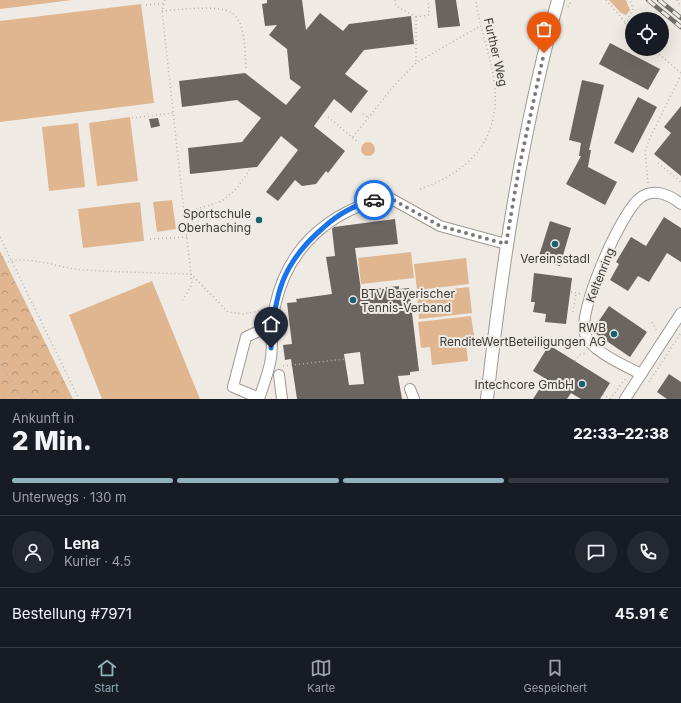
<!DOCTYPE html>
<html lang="de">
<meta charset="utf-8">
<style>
:root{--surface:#171b24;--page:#242831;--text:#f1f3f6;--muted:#9ea1a6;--line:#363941;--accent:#8fb1ba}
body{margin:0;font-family:Inter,sans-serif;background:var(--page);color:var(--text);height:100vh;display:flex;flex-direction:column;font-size:15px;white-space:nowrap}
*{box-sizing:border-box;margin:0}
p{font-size:13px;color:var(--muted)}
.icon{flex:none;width:22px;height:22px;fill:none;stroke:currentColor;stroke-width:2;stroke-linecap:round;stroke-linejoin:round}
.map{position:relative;height:399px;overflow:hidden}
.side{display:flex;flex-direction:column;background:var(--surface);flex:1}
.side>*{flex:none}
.tools{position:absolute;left:625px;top:12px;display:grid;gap:8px}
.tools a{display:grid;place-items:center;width:44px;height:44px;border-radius:50%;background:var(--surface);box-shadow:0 4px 16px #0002;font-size:20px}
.pin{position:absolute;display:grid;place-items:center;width:34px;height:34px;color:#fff;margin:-41px -17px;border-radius:50% 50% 50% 0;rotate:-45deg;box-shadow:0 0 4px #0007}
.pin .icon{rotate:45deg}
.courier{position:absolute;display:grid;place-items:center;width:40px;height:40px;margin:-20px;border:3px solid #1a73e8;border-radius:50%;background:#fff;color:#222;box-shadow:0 1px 5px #0007}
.overview em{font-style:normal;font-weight:800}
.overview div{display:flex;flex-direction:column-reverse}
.overview{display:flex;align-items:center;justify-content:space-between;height:68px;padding:0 12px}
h1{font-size:26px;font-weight:800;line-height:30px}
.bar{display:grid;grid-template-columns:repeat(4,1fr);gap:6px 4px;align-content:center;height:48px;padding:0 12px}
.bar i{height:5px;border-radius:3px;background:var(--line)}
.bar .selected{background:var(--accent)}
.bar p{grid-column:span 4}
.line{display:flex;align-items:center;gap:10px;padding:0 12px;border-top:1px solid var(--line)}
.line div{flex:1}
.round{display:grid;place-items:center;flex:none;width:42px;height:42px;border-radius:21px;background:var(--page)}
.menu{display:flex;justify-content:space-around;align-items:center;height:56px;border-top:1px solid var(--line);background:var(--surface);font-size:11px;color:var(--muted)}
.menu a{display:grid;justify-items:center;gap:2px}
.menu .selected{color:var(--accent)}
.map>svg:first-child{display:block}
.green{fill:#dfb690}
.forest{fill:url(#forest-crowns)}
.building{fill:#6a6560;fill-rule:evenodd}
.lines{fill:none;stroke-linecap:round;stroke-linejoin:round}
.minor-casing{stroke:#9e9893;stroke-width:12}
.major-casing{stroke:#9e9893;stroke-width:14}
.path{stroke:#b7b2ad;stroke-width:1.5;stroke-dasharray:1 3;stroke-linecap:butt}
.minor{stroke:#fff;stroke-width:10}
.major{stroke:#fff;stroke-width:12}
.rail-casing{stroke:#706d6a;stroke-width:4.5}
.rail{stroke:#f0eae4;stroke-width:3;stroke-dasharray:9;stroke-linecap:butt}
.done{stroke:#7c7875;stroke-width:4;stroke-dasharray:0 7.2}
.route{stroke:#1a73e8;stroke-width:5}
.poi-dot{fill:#186170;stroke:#f0eae4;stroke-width:1.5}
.labels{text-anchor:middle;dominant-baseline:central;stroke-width:4;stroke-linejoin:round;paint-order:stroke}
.street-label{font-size:12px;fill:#3d3b39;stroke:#f0eae4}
.poi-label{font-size:12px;fill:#3d3b39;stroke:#f0eae4;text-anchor:end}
</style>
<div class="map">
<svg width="681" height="399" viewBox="0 0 681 399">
<defs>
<pattern id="forest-crowns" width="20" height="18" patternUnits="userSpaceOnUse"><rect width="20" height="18" fill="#dfb690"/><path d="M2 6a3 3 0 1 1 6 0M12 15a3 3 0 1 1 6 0" fill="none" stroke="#b69577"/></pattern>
</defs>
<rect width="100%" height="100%" fill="#f0eae4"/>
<g class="green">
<polygon points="0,0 72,0 0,9"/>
<polygon points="609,0 626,0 630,10 626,15 621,13"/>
<polygon points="141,4 154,103 0,122 0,21"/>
<polygon points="130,117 138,181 97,186 89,123"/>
<polygon points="78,123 85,187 49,191 42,127"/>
<circle cx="368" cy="149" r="7"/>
<polygon points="172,200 176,229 157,232 153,202"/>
<polygon points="140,202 144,241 83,248 78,209"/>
<polygon points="411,252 414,278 361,284 358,258"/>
<polygon points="466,258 469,284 417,290 414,264"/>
<polygon points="152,281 200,399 102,399 69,315"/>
<polygon points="469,287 472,313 419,319 417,293"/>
<polygon points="471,316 475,342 466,343 468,361 432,365 430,347 421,348 418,322"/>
</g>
<polygon class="forest" points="0,251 73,399 0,399"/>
<g class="building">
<polygon points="267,0 302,0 306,30 320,13 343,31 349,24 411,16 414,44 364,50 345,74 368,91 351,113 334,99 314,126 345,151 328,173 326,171 316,184 302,186 295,180 278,201 266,192 298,150 281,136 257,167 190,174 188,148 242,142 261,118 237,100 182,107 179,81 245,73 286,105 301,87 290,79 287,49 269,35 277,25 265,26 262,4 267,3"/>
<polygon points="435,0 456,0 460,26 438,28"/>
<polygon points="610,43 660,69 648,90 599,64"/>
<polygon points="582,80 604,85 589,150 591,150 588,167 617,182 605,205 566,184 581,156 579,156 581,143 569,140"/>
<polygon points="638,97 657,107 633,153 614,143"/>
<polygon points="681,106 681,176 654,154 671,133 664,127"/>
<polygon points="158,118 160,126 151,128 149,119"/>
<polygon points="664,217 681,228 681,262 667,253 649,282 638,276 628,291 610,280 619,264 616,262 631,237 646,246"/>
<path d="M 395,219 L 398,244 L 355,248 L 361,290 L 399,286 L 399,289 L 409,288 L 419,371 L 410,372 L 410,375 L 398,376 L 402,399 L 297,399 L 291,359 L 285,360 L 283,345 L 292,344 L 287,303 L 297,302 L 296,299 L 332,294 L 326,257 L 335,256 L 332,229 L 334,227 ZM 360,352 L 364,384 L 349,385 L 344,354 Z"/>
<polygon points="550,221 571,228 560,266 538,259"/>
<polygon points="534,273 572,278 566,324 545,322 546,314 533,312 535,302 531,302"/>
<polygon points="609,306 647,332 630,357 592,331"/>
<polygon points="549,345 610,383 600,399 581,399 571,393 567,399 533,399 546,379 533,371"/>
<polygon points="669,374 681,382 681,399 667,399 657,392"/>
</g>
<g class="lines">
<g class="minor-casing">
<g id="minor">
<path d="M 641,374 C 626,366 590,351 585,334 C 577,312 621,212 640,198 C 653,188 669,194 681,204"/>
<polyline points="279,375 282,399"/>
<polyline points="410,389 414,399"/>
<polyline points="259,398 233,387 246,337 272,325"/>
<path d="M 259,399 C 263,386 269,372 271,358 C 273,341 271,323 275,306 C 288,246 330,211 388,197 L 440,226 L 506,244"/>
<polyline points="625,399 681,313"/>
</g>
</g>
<g class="major-casing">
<path id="major" d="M 487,399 C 502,264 522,131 558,0"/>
</g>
<g class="path">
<polyline points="165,0 162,11 192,284 183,300"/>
<polyline points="395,0 396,6 416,17 416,63"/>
<polyline points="606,0 632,30"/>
<polyline points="677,0 681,7"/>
<polyline points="146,5 166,3"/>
<polyline points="568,7 572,0"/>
<path d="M 162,11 C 178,10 219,4 232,13 C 246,22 245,54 246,69"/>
<polyline points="416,17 429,15 428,0"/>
<polyline points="625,24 633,9 630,0"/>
<polyline points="653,49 681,73"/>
<polyline points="363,114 369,118"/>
<polyline points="328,117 359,143"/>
<polyline points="132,118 173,113"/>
<polyline points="353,137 392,88 416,63 480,26"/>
<polyline points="658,163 681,182"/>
<polyline points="648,183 645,152 649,140 681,75"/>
<path d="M 420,189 C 472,171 502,137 494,80 C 490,53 479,27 476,0"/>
<polyline points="185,213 222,201 238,187 250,169"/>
<polyline points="0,237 79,399"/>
<polyline points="150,239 187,237"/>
<path d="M 0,264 C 29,253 55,268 84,270 C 120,272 155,273 191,274 L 228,312 L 244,314 L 264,310"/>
<polyline points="571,292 582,294"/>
<polyline points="573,312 576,293"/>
<polyline points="652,322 657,331"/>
<polyline points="575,361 579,355 585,353"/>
<polyline points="0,364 23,399"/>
<polyline points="283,366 345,359"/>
<polyline points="649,382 681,333"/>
<polyline points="603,394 610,399"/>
<polyline points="610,399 626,378"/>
</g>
<use href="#minor" class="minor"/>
<use href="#major" class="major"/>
<g class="rail-casing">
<g id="rail">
<polyline points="648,0 681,27"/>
<polyline points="659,0 681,18"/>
</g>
</g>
<use href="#rail" class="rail"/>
</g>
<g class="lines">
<polyline class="done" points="374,200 388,197 440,226 506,244 519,168 544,53"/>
<path class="route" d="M 271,348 C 274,295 282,263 323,228 C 337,215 354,205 374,200"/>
</g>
<g class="poi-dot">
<circle cx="259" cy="220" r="4"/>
<circle cx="555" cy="244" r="4"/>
<circle cx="353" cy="300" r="4"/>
<circle cx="614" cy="334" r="4"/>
<circle cx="582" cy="384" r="4"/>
</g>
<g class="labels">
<g class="street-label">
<text transform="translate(496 52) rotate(77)">Further Weg</text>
<text transform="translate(600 275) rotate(-68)">Keltenring</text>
</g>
<g class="poi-label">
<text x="251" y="213">Sportschule<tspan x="251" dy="14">Oberhaching</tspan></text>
<text x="555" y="258" text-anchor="middle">Vereinsstadl</text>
<text x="361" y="293" text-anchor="start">BTV Bayerischer<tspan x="361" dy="14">Tennis-Verband</tspan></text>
<text x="606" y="327">RWB<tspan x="606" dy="14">RenditeWertBeteiligungen AG</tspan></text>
<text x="574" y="384">Intechcore GmbH</text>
</g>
</g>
</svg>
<div class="tools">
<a><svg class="icon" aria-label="locate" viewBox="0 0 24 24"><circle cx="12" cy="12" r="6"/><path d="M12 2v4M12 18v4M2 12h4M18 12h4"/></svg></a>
</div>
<div class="pin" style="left:544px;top:53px;background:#ea580c"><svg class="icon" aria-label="bag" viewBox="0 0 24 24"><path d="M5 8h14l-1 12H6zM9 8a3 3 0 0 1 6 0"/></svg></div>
<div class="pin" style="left:271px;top:348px;background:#1f2937"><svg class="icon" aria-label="home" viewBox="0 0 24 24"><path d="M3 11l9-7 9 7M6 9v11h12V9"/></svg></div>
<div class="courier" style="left:374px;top:200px"><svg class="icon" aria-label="car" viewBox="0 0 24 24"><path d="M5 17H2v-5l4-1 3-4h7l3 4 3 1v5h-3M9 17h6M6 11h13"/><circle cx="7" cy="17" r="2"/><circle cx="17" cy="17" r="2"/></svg></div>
</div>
<section class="side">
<div class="overview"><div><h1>2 Min.</h1><p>Ankunft in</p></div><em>22:33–22:38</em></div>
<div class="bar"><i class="selected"></i><i class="selected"></i><i class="selected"></i><i></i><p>Unterwegs · 130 m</p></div>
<div class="line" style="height:72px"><a class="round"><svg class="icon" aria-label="person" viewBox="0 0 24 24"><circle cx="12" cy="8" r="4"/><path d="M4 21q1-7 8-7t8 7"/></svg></a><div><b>Lena</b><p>Kurier · 4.5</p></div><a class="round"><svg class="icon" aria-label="chat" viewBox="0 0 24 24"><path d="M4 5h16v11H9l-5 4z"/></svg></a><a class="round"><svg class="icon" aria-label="phone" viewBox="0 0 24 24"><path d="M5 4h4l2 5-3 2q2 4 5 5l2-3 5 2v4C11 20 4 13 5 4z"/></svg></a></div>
<div class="line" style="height:52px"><div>Bestellung #7971</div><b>45.91 €</b></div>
</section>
<nav class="menu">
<a class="selected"><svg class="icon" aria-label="home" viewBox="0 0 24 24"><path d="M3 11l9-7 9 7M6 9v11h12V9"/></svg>Start</a>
<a><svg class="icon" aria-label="map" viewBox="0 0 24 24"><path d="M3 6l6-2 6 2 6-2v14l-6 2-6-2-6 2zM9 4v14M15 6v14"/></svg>Karte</a>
<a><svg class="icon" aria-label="saved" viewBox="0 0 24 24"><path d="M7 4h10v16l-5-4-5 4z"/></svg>Gespeichert</a>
</nav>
